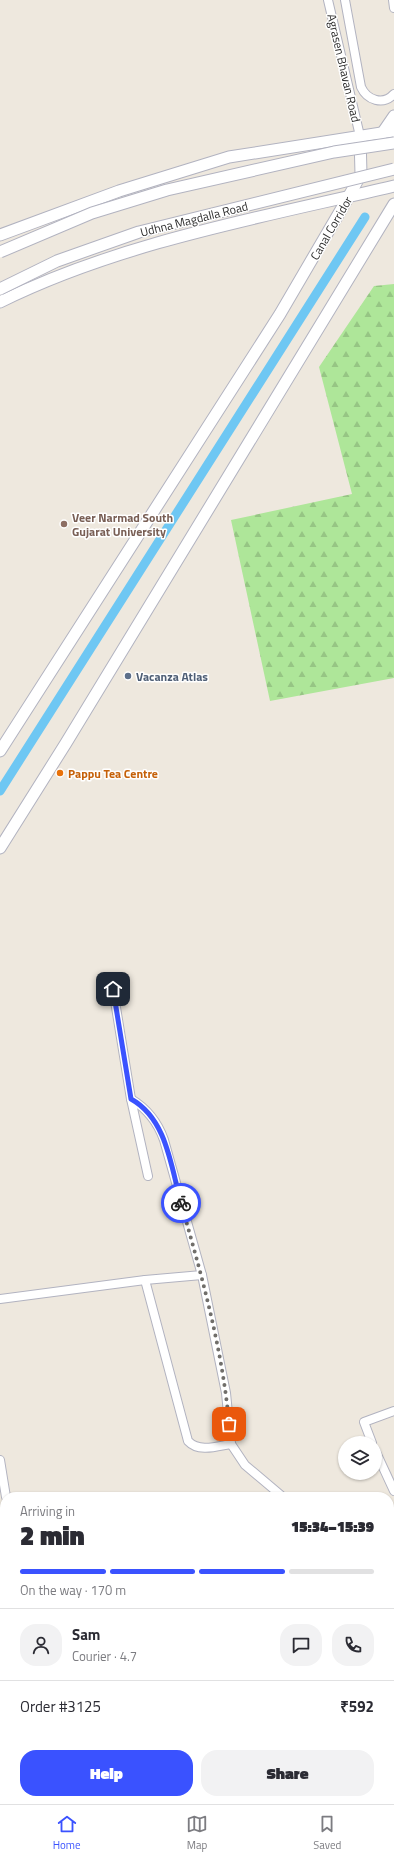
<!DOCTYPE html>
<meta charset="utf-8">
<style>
:root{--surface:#fff;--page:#f2f2f3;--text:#2b2b33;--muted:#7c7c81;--line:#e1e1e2;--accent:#3a52ff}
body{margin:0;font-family:"Titillium Web",sans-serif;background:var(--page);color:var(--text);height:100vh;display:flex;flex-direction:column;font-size:15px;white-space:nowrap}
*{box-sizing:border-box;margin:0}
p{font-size:13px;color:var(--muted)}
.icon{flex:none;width:22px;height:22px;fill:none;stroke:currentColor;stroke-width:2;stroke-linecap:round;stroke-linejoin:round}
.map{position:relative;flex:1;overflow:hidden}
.panel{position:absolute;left:0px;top:1492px;width:394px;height:312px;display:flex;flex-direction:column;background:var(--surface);border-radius:16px 16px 0 0;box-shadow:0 1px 3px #0004}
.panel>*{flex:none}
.controls{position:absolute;left:338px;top:1436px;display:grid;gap:8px}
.controls a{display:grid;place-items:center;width:44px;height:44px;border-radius:50%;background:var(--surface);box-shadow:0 1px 3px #0004;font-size:20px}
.pin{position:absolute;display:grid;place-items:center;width:34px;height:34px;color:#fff;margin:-17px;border-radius:8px;box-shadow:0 2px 6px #0006}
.courier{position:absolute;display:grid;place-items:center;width:40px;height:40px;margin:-20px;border:3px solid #3a52ff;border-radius:50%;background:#fff;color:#222;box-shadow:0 1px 5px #0007}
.head em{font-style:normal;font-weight:800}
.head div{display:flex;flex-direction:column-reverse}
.head{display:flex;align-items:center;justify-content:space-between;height:68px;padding:0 20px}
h1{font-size:26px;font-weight:800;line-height:30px}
.bar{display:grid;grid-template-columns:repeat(4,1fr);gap:6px 4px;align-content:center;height:48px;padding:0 20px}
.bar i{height:5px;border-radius:3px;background:var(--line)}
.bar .on{background:var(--accent)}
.bar p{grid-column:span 4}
.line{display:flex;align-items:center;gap:10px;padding:0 20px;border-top:1px solid var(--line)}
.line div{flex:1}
.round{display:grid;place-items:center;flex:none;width:42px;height:42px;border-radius:16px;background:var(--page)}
.primary-button{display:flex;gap:8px;margin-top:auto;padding:8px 20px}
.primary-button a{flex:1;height:46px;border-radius:16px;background:var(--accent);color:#fff;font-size:16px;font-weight:800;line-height:46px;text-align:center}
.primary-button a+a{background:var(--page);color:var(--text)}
.tab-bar{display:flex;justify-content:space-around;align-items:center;height:56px;border-top:1px solid var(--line);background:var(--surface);font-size:11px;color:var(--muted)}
.tab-bar a{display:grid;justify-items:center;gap:2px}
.tab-bar .on{color:var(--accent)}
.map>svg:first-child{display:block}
.forest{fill:url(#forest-firs)}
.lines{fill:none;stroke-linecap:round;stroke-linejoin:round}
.canal{stroke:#6ec7f3;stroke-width:9}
.street-casing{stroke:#b2b3c0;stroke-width:10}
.secondary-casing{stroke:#b2b3c0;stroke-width:13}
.street{stroke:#fff;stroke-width:8}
.secondary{stroke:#fff;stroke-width:11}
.secondary-bridge-casing{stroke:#b2b3c0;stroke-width:13;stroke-linecap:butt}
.secondary-bridge{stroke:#fff;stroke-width:11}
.done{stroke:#706e6a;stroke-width:4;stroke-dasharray:0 7.2}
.route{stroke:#3a52ff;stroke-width:5}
.education-dot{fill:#8d6e63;stroke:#fff;stroke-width:1.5}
.service-dot{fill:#5c6f8a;stroke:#fff;stroke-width:1.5}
.food-dot{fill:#e8710a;stroke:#fff;stroke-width:1.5}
.labels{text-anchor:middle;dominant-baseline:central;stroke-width:3;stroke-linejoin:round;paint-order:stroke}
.street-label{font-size:12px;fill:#2c2c2c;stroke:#fff}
.education-label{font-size:12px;font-weight:bold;fill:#785e54;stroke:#fff;text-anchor:start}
.service-label{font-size:12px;font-weight:bold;fill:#4e5e75;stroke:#fff;text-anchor:start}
.food-label{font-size:12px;font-weight:bold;fill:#c56008;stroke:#fff;text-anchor:start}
</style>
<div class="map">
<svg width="394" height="1804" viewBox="0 0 394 1804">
<defs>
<pattern id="forest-firs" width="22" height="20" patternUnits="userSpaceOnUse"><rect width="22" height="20" fill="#aee699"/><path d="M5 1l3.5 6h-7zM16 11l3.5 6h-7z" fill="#96c584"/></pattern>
</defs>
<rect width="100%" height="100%" fill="#eee8de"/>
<polygon class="forest" points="394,284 394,678 270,701 231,520 352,494 319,367 374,286"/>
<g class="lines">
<polyline class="canal" points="0,791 365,217"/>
<g class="street-casing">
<g id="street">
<polyline points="328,0 360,136"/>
<path d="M 345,0 L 361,87 C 367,100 383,106 394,94"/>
<polyline points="393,0 394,8"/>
<polyline points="113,989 131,1099 148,1176"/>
<path d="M 131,1099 C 146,1108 158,1123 164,1140 L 202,1275 L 226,1393 L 231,1444 L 245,1465 L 283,1497"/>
<path d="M 145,1280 L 188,1441 C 199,1453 218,1446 231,1444"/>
<polyline points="0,1299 145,1280 202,1275"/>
<polyline points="372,1443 364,1422 394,1411"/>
<polyline points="375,1450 394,1491"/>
<polyline points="0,1460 6,1497"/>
<polyline points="389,1597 394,1597"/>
<polyline points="389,1701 394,1700"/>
<polyline points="1,1782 2,1804"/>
<polyline points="39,1799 40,1804"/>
<polyline points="80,1799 81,1804"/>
<polyline points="120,1799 120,1804"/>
<polyline points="158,1799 158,1804"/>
<polyline points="194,1799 195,1804"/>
<polyline points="233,1799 233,1801"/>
</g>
</g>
<g class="secondary-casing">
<g id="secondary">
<polyline points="381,135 394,116"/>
<polyline points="0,235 119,191 229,157 394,131"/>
<path d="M 0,302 C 121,242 263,217 394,186"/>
<polyline points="0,751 280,314 349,196 361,174 360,136"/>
<polyline points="0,848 66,743 394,204"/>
<polyline points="389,1545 394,1553"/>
<polyline points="0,1603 5,1602"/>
</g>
</g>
<use href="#street" class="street"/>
<use href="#secondary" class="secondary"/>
<g class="secondary-bridge-casing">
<g id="secondary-bridge">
<polyline points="0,252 92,213 167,190 334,152 394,143"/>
<polyline points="0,289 57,261 139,232 394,169"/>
</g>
</g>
<use href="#secondary-bridge" class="secondary-bridge"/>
</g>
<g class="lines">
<path class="done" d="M 181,1203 C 201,1273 223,1351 229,1424"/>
<path class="route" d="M 113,989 L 131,1099 C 167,1119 171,1167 181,1203"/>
</g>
<circle class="education-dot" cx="64" cy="524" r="4"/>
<circle class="service-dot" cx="128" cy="676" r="4"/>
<circle class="food-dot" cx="60" cy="773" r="4"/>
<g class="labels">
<g class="street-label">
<text transform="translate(344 68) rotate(77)">Agrasen Bhavan Road</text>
<text transform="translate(194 219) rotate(-14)">Udhna Magdalla Road</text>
<text transform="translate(331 228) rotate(-60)">Canal Corridor</text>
</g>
<g class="education-label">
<text x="72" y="517">Veer Narmad South<tspan x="72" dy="14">Gujarat University</tspan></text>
</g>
<g class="service-label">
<text x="136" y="676">Vacanza Atlas</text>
</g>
<g class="food-label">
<text x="68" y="773">Pappu Tea Centre</text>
</g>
</g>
</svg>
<div class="controls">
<a><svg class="icon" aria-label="layers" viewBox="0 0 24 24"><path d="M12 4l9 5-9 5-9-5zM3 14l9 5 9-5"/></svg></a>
</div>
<div class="pin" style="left:229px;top:1424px;background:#ea580c"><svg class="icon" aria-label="bag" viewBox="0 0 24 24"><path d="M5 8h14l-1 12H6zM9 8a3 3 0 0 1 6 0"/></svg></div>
<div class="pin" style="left:113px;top:989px;background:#1f2937"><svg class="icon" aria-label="home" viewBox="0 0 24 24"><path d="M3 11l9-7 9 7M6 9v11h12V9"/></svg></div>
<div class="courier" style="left:181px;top:1203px"><svg class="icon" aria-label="bike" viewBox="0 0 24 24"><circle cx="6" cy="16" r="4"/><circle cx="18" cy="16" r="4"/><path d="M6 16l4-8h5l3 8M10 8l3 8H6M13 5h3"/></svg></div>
<section class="panel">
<div class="head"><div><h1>2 min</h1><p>Arriving in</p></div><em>15:34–15:39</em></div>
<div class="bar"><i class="on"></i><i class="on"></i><i class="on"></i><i></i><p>On the way · 170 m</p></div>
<div class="line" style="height:72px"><a class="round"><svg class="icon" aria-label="person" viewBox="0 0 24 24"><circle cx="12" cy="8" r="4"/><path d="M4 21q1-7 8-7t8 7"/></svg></a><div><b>Sam</b><p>Courier · 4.7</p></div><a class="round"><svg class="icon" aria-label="chat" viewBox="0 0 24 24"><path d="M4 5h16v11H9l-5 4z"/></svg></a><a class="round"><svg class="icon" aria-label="phone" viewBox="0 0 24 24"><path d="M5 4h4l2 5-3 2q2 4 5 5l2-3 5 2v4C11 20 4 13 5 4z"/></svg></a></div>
<div class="line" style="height:52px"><div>Order #3125</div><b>₹592</b></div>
<div class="primary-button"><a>Help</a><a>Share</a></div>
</section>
</div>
<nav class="tab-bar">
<a class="on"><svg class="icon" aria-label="home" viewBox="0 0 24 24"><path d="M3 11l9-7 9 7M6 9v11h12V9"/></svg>Home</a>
<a><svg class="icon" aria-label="map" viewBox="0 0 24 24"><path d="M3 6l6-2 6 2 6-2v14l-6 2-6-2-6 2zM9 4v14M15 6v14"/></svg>Map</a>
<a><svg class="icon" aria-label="saved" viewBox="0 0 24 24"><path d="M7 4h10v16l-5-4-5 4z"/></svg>Saved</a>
</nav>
